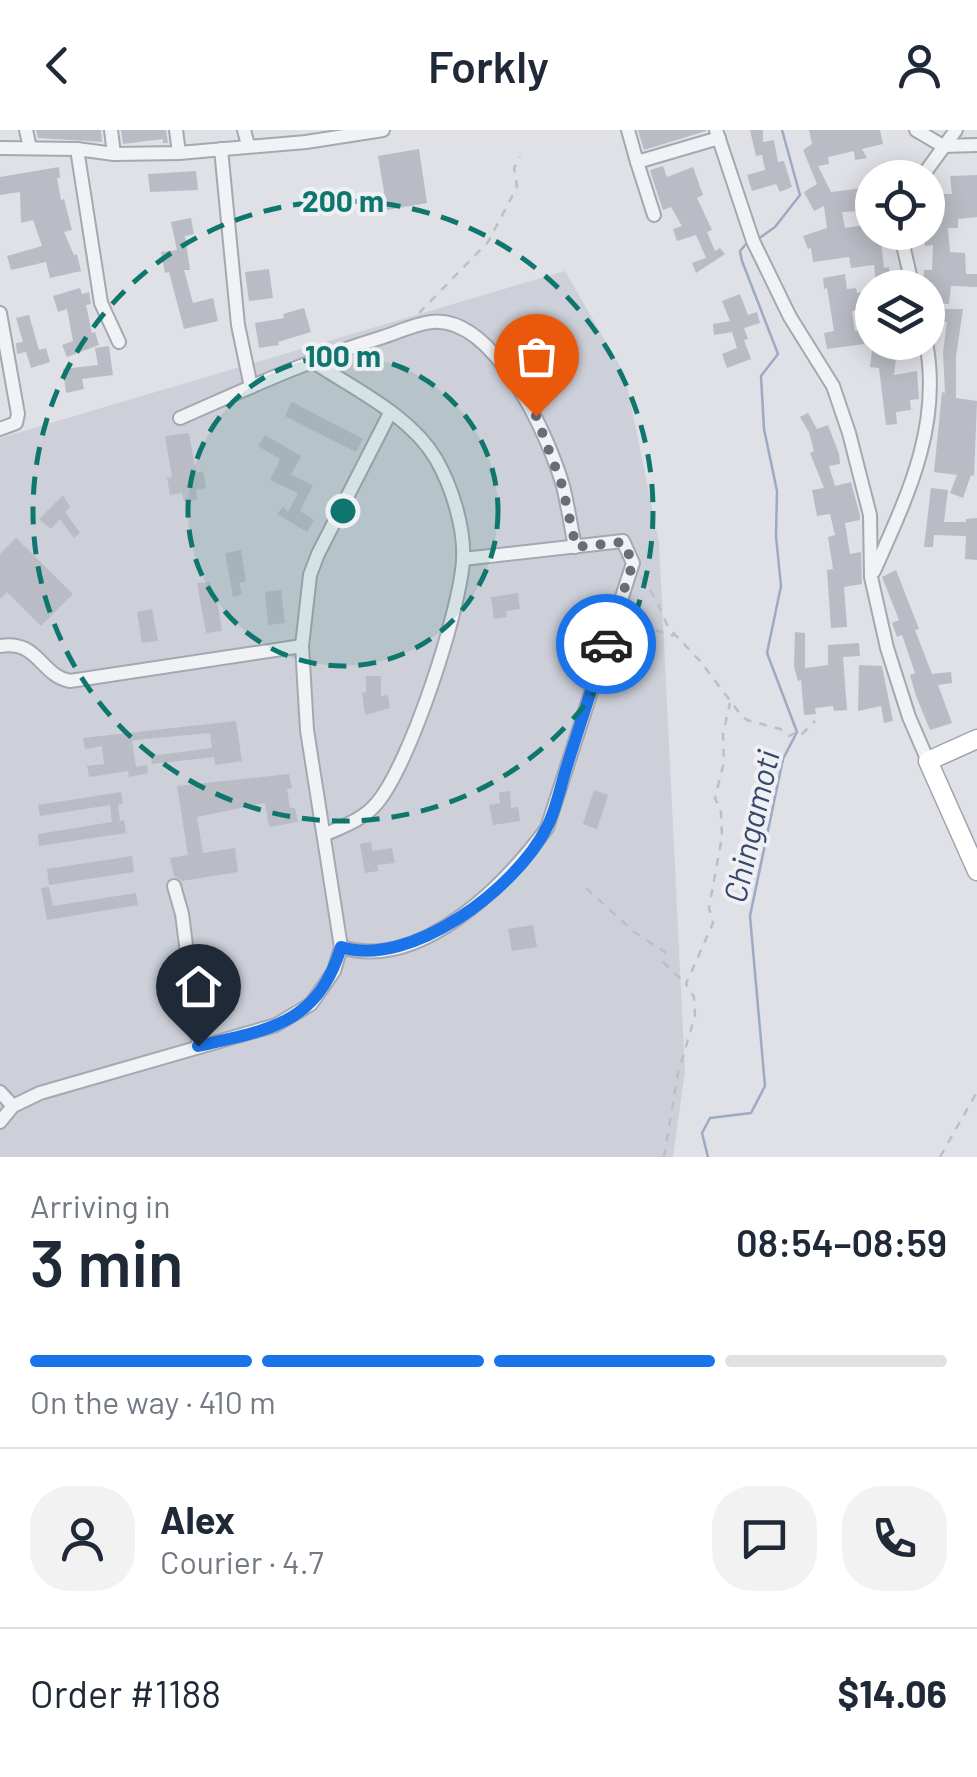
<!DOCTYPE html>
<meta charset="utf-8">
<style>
:root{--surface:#fff;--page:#f2f2f3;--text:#1f2937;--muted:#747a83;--line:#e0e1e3;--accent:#1a73e8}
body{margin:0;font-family:Barlow,sans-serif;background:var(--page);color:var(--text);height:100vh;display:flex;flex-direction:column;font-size:38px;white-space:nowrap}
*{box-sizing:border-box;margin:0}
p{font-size:32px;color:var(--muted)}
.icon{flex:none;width:55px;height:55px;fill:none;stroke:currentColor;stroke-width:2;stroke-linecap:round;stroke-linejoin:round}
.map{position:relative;height:1027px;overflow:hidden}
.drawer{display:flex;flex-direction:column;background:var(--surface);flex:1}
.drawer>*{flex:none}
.tools{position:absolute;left:855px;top:30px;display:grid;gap:20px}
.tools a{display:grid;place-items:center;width:90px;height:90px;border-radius:50%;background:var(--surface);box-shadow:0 5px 25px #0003;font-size:50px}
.pin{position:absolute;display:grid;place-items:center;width:85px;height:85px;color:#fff;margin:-102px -42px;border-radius:50% 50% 50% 0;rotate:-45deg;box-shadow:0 0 10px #0007}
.pin .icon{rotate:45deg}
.courier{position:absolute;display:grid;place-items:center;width:100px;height:100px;margin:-50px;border:8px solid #1a73e8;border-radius:50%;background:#fff;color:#222;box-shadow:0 2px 12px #0007}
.head em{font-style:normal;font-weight:600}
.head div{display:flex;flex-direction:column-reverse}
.head{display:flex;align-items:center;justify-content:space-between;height:170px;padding:0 30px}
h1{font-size:65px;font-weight:600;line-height:75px}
.bar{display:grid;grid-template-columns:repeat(4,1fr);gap:15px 10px;align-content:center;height:120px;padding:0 30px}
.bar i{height:12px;border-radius:8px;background:var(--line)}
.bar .current{background:var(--accent)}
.bar p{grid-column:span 4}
.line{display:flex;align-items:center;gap:25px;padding:0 30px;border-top:2px solid var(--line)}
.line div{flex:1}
.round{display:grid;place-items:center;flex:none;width:105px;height:105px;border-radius:40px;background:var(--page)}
header{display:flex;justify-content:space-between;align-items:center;height:130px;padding:0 30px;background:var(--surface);font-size:45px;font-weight:600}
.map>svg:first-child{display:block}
.built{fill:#cdd0d8}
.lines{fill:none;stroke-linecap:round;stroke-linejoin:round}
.stream{stroke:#9eaac2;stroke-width:2.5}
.building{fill:#babcc5}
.minor-casing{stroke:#a5a8b0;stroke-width:16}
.major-casing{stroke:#a0a4b1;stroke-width:21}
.path{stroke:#bdbfc5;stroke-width:2.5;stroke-dasharray:8 8;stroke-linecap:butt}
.minor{stroke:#f1f2f5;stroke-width:12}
.major{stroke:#fff;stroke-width:18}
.done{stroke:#696d78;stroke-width:10;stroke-dasharray:0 18}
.route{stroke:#1a73e8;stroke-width:12}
.ring{fill:none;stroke:#0f766e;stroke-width:5;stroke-dasharray:18 12}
.labels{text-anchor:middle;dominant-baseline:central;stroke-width:8;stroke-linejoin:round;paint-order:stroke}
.water-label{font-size:32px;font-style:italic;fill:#39476a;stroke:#eef0f4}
.centre{fill:#0f766e;stroke:#eef0f4;stroke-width:5}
.ring-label{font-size:30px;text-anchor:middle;font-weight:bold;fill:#0f766e;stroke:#eef0f4;stroke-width:8;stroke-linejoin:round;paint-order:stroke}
</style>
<header><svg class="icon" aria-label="back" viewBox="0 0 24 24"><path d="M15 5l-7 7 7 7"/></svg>Forkly<svg class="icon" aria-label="person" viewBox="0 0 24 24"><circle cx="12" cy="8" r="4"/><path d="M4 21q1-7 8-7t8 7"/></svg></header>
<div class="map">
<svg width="977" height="1027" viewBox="0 0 977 1027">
<rect width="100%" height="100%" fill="#dfe1e6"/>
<polygon class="built" points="565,141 625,245 659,412 685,941 673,1027 0,1027 0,308"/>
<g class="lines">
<g class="stream">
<polyline points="761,107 775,97 800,65 782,0"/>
<polyline points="708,1027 702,1003 710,988 751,983 765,956 750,786 783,629 797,602 767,523 781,456 776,406 777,361 764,299 761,246 778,224 742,131 740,121 746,114"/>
</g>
</g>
<g class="building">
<polygon points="36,0 101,0 102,12 38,8"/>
<polygon points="121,0 166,0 168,13 163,13 163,9 123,14"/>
<polygon points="638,0 706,0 706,1 644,20"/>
<polygon points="750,0 763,0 763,12 774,10 778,32 784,31 792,57 780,62 776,54 752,61 747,45 765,40 762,25 756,26"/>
<polygon points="809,0 880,0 883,14 862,19 867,28 855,30 854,21 828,27 829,34 818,36 831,62 863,58 872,62 872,73 861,68 862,81 842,82 845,98 872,94 872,102 880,102 884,138 889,137 891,152 876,154 874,135 851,138 849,127 813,132 811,118 808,119 803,106 827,98 824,76 814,81 804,62 817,54 803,20 812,14"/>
<polygon points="419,19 427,73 387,80 378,26"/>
<polygon points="663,36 667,47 693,37 703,65 697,68 712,100 707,102 715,121 720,118 725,124 696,143 692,133 706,128 696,105 677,111 673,99 682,96 671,77 663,80 653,50 650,40"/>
<polygon points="59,37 60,48 57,48 61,70 64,69 72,100 64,102 74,125 77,124 81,141 50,148 46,132 11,140 7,126 42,116 33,90 21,93 20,62 0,65 0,47"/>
<polygon points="196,41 198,60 150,62 148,44"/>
<polygon points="977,45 977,87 958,89 958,98 948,98 950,122 965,123 966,144 977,144 977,157 951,156 949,174 931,173 932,156 923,155 924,140 932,140 933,115 925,116 924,104 931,104 932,76 928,76 928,64 952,64 950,46"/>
<polygon points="191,88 194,104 185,106 190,140 184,140 193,173 213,168 218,191 184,199 169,142 165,143 161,122 177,120 171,92"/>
<polygon points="269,139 273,168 249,171 245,142"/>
<polygon points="845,144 847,159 856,158 857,163 872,160 872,177 852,181 855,201 863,200 864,214 827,219 824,203 834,201 827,158 824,159 823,148"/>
<polygon points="80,158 82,164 89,162 91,174 86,175 92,203 95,202 99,215 67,227 62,215 73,211 67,179 58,182 53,166"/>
<polygon points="740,164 748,185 757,182 760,193 744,198 748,209 744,210 751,229 727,238 722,224 737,218 732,202 714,205 713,194 730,191 722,171"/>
<polygon points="304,178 311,202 278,212 279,215 259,218 255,193 284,188 283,184"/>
<polygon points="942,179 963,179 956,226 956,268 977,271 974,346 971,345 963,368 950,363 957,345 934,342 942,262 945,263 943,222 947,192 942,192"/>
<polygon points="29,185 39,220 46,218 50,232 31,238 26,222 17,224 16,213 23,212 16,188"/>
<polygon points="873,212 910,212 909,222 897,220 894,245 917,241 919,269 910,270 911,280 896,282 897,294 886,295 879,238 870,237"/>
<polygon points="109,216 113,245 82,249 84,259 66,263 63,239 98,235 95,218"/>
<polygon points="292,272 363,309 356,322 285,286"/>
<polygon points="808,283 817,299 828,295 839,324 840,334 829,336 835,356 851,352 860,386 860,390 845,393 850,424 861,422 862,454 844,457 847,497 831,498 827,440 833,439 828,407 835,405 830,384 817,386 812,360 824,358 810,323 814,321 809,302 800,287"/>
<polygon points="189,303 196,343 203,341 206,358 196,360 197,370 184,372 182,363 170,365 167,348 172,347 165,306"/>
<polygon points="265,305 301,326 291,345 313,355 300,381 314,390 307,402 277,384 283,377 288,382 298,363 270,350 280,329 258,316"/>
<polygon points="931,358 948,360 944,392 966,392 966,389 977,388 977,430 965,429 966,406 934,405 933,417 924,417"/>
<polygon points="63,365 70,377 65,382 80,403 74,408 60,389 51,399 39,389"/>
<polygon points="16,408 73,464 41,496 7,462 0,469 0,424"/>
<polygon points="241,420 246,451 239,453 242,464 233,467 225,423"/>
<polygon points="896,440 919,499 915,500 932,544 951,542 952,553 938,555 952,593 930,600 916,566 910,545 915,543 902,505 897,507 892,493 899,490 882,447"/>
<polygon points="210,452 212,470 217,469 222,501 206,503 197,453"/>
<polygon points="281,460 285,493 268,495 265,462"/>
<polygon points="518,463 520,479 506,481 507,487 494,489 491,467"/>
<polygon points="152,479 158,511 142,513 137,482"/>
<polygon points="795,502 805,503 805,538 828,535 828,515 859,513 860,526 843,527 847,580 834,581 833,576 815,578 816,584 804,585 801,550 798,551 794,537"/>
<polygon points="859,535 882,536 893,591 884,593 881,576 858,581"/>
<polygon points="366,546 381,546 381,566 388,565 390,578 365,585 362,563 366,562"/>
<polygon points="236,591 242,631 215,635 214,627 152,634 151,626 212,618 210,603 144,609 132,611 136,637 147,635 148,643 129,647 128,641 89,647 87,636 104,634 102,616 85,619 83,608"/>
<polygon points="289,644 292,658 287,659 290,678 295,678 298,692 269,697 265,673 197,687 203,723 235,718 238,742 182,751 174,746 170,728 188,725 177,656"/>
<polygon points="594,660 608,665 597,699 583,694"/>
<polygon points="510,661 511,678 518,677 520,691 493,695 489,675 500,673 499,662"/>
<polygon points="121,662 123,674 118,675 120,691 124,690 126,703 39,716 38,704 112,692 110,675 40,686 38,675"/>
<polygon points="371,712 372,721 392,718 395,733 377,735 378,741 365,743 360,714"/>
<polygon points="132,726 134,742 49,755 47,739"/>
<polygon points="49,757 53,776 136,763 138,775 47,790 41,758"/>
<polygon points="533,795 537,817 512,821 508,799"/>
</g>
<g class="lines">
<g class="minor-casing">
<g id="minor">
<polyline points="26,0 30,18"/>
<polyline points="111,0 114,24"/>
<polyline points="176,0 179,23"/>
<polyline points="244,0 248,15"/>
<polyline points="628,0 637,32"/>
<polyline points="716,0 753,111 790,187 833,256 849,303 870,385 871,447 887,518 909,587 928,631"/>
<polyline points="916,0 943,16 977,15"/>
<polyline points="0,18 77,19 114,24 179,23 306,12 383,0"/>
<polyline points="77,19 101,173 119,212"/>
<polyline points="221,19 238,195 251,257"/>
<polyline points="921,48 956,0"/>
<polyline points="654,85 637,32 719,8"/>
<polyline points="900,102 913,158"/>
<polyline points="0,183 18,284 16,293 0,299"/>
<path d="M 312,231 C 354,259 410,285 436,329 C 452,357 465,398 463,431 C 459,484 410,634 377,673 C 364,689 344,696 326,704"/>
<path d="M 180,288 C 246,259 311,229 380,208 C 396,203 415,194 431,192 C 494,184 549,307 563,356 C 568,376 571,397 575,417"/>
<path d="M 874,441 C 907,367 942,296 926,212"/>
<path d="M 0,516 C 38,509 41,546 70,551 L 302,516"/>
<polyline points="174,756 182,784 199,916"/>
<path d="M 341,817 C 420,842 504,756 547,698 L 633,433 L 623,411 L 463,429"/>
<polyline points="0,962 13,976"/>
<polyline points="0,992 13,976 40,963 276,895 311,874 334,841 341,817 307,600 302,516 310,445 318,424 390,283"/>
</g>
</g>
<g class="major-casing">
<polyline id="major" points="977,609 928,631 977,741"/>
</g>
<g class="path">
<polyline points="419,183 488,112 517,57 514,38 520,27"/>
<polyline points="641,447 656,469 668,497 700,531 741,585 747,590 780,599 789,606 797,602 801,605 815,591"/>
<polyline points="625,491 674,506"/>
<polyline points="586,758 634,802 665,822 663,832 685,853"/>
<polyline points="664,1027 678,943 695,886 694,867 686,854 713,793 709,778 722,707 721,682 715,668 724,632 723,604 730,573"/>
<polyline points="940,1027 977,962"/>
</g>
<use href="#minor" class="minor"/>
<use href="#major" class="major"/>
</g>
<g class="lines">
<polyline class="done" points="536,286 562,355 576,417 623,412 633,433 606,514"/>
<path class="route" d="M 198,916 C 269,900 318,894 341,817 C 410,839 517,758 547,697 C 556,680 560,658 566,639 C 579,597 593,556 606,514"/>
</g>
<circle cx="343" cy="381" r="155" fill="#0f766e" fill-opacity=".12"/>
<g class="ring">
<circle cx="343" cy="381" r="155"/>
<circle cx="343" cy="381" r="310"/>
</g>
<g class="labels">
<g class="water-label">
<text transform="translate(750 696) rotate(-77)">Chingamoti</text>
</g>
</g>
<circle cx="343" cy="381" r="15" class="centre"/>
<g class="ring-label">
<text x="343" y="82">200 m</text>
<text x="343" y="237">100 m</text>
</g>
</svg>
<div class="tools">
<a><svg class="icon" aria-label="locate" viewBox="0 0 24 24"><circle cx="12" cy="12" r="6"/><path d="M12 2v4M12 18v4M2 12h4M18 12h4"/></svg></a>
<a><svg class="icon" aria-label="layers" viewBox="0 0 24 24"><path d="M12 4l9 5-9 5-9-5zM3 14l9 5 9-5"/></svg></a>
</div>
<div class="pin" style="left:536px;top:286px;background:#ea580c"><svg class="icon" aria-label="bag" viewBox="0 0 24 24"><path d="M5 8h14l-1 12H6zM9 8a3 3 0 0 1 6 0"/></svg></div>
<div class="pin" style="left:198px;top:916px;background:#1f2937"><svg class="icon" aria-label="home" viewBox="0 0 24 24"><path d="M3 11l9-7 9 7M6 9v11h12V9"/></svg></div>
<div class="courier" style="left:606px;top:514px"><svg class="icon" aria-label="car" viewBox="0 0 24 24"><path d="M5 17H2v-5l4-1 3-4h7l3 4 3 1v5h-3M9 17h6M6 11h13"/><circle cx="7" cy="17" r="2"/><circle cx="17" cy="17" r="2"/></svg></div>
</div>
<section class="drawer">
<div class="head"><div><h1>3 min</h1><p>Arriving in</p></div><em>08:54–08:59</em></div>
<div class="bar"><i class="current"></i><i class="current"></i><i class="current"></i><i></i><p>On the way · 410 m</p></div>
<div class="line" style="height:180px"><a class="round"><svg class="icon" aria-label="person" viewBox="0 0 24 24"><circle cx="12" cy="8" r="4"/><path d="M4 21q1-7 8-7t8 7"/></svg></a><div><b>Alex</b><p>Courier · 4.7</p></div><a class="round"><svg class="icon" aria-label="chat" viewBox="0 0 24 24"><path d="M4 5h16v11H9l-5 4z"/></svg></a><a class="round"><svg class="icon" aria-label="phone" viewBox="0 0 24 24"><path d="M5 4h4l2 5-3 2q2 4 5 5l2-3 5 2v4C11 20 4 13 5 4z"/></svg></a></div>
<div class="line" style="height:130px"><div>Order #1188</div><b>$14.06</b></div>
</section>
